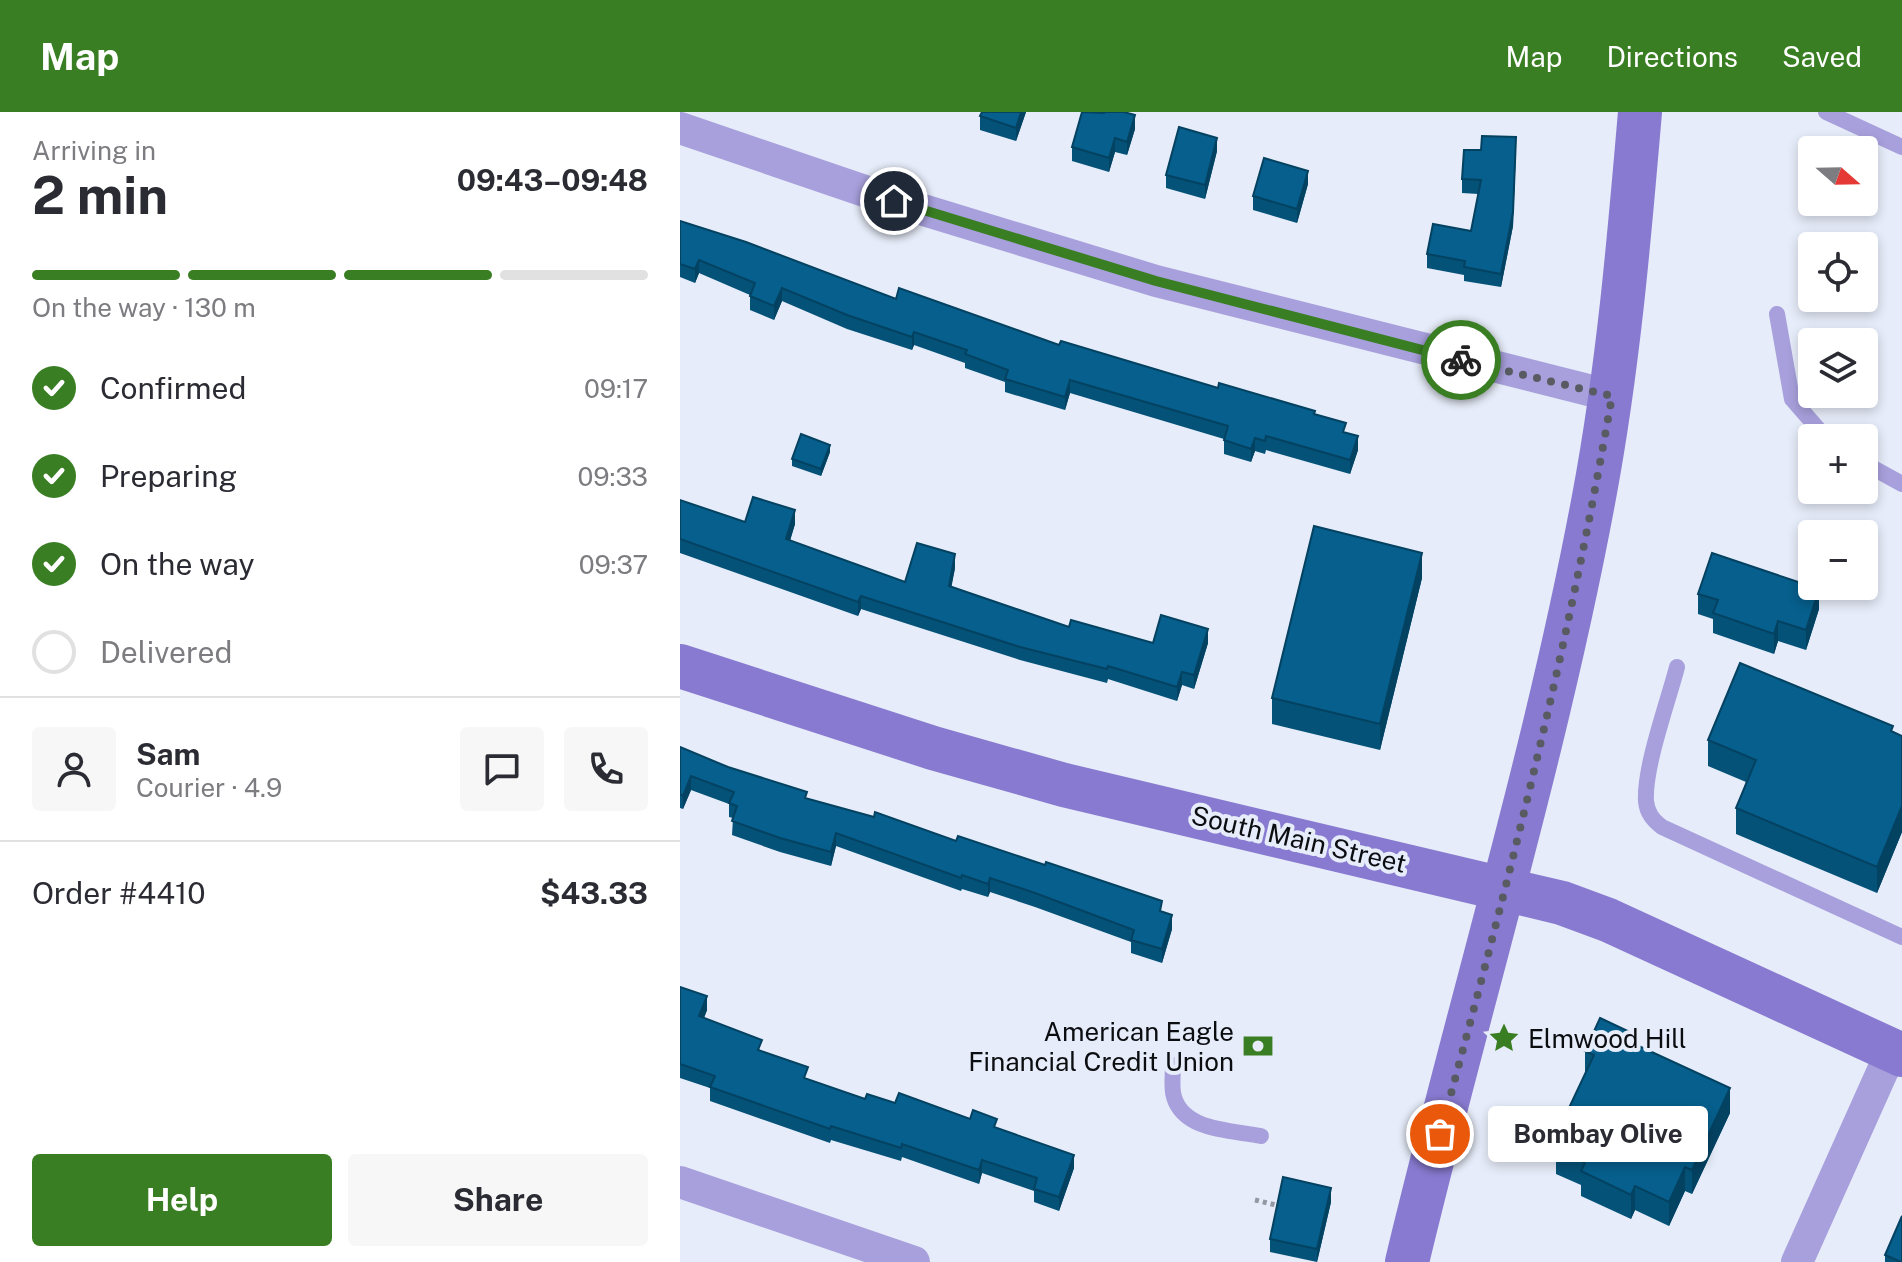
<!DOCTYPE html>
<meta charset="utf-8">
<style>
:root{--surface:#fff;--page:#f7f7f7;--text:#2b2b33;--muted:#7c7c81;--line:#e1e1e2;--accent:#397e22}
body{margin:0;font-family:"Public Sans",sans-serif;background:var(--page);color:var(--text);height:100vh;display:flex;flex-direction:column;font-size:30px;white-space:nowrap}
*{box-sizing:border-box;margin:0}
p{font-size:26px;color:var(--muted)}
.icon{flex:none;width:44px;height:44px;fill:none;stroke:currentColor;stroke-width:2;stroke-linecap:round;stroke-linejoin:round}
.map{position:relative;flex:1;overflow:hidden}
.drawer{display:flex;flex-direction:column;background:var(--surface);width:680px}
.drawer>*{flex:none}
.needle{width:52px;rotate:110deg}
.controls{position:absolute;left:1118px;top:24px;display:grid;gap:16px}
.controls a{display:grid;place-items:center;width:80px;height:80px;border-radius:8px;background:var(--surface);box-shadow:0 4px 12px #0003;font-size:40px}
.pin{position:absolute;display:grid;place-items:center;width:68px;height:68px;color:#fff;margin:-34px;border:4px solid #fff;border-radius:50%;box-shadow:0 2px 8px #0007}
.courier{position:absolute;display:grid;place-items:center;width:80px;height:80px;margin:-40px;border:6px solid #397e22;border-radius:50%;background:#fff;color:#222;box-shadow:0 2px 10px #0007}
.bubble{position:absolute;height:56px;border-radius:8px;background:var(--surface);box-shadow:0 4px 12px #0003;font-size:26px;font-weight:700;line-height:56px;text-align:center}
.summary em{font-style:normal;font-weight:700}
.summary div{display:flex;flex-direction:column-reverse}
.summary{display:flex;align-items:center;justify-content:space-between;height:136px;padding:0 32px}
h1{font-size:52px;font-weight:700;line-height:60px}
.bar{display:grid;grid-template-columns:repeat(4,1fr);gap:12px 8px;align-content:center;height:96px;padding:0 32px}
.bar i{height:10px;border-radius:6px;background:var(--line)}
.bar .on{background:var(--accent)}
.bar p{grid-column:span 4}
.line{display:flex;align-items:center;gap:20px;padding:0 32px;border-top:2px solid var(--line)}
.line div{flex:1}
.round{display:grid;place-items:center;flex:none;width:84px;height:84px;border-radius:8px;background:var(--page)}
ol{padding:0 32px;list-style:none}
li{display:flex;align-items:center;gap:24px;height:88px}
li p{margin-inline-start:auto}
li .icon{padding:8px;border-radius:50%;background:var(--accent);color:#fff;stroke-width:4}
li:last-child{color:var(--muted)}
li i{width:44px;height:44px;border:4px solid var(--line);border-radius:50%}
.button{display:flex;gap:16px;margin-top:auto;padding:16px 32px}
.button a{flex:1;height:92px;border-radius:8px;background:var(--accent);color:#fff;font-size:32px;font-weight:700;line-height:92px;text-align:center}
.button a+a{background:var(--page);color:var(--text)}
header{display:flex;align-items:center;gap:48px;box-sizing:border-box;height:112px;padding:0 40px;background:var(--accent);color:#fff}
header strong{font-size:38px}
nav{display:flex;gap:44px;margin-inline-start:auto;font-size:28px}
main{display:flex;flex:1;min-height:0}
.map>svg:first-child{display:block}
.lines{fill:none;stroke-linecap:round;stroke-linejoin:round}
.path{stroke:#9498a2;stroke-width:5;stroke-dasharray:4 4;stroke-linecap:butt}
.lane{stroke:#a8a0dc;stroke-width:16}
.street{stroke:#a8a0dc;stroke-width:32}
.secondary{stroke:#887ad0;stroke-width:44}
.wall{fill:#055278}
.shaded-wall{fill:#044262}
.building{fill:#065f8c;stroke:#044262;stroke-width:2}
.done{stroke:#585b62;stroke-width:8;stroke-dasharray:0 14.4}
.route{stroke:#397e22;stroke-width:10}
.labels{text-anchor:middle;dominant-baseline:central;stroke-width:8;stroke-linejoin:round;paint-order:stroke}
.street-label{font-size:26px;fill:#0b0d11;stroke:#e6ecf9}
.poi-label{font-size:26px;fill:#0b0d11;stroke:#e6ecf9;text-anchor:end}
</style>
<header>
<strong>Map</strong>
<nav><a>Map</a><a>Directions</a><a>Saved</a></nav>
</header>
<main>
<section class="drawer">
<div class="summary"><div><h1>2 min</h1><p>Arriving in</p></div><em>09:43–09:48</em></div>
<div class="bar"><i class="on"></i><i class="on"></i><i class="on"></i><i></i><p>On the way · 130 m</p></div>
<ol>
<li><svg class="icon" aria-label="check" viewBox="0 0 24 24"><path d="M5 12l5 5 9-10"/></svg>Confirmed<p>09:17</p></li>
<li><svg class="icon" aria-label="check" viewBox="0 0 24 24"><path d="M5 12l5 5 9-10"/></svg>Preparing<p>09:33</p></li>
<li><svg class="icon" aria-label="check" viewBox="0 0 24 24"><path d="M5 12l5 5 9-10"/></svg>On the way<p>09:37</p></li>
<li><i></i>Delivered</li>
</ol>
<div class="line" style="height:144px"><a class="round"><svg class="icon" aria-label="person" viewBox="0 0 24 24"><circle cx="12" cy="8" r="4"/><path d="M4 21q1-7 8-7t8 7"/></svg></a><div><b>Sam</b><p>Courier · 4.9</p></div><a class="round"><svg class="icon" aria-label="chat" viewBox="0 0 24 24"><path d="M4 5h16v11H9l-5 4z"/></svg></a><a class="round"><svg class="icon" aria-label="phone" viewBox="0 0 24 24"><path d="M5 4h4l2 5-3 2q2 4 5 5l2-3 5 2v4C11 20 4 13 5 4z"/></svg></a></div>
<div class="line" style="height:104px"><div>Order #4410</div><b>$43.33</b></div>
<div class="button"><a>Help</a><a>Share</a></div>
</section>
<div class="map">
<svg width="1222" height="1150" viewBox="0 0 1222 1150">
<rect width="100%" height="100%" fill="#e6ecf9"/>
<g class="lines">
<polyline class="path" points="575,1088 600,1094"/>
<g class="lane">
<polyline points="1146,0 1222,35"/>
<polyline points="1097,202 1112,287 1146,326"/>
<polyline points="1184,351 1222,372"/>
<path d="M 997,555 C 988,590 964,655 966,689 C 967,701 973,708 982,715 L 1222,825"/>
<path d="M 493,953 C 493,963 491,976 494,985 C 504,1019 551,1018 581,1024"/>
</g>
<g class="street">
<polyline points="0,16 214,89 476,169 932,284"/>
<polyline points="0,1070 234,1150"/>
<polyline points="1117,1150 1212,938"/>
</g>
<g class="secondary">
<polyline points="0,554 253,636 384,673 882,791 928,808 1222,943"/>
<path d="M 727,1150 C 788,895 866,643 914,385 C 938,257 949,129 960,0"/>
</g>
</g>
<g class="wall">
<polygon points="346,0 336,29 300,18 300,4"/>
<polygon points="455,17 447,43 435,40 429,60 392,49 392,35"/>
<polygon points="537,39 525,87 486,76 486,63"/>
<polygon points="836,39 833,114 821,175 784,169 784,163 747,156 747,142 791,119 798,82 782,81 782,67"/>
<polygon points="628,72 617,111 573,98 573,84"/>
<polygon points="0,109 216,187 379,233 635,302 666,321 678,338 670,362 586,338 585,342 575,339 571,350 544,342 544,327 390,281 385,298 325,280 325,270 285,256 285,251 234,233 232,238 167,217 102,189 94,208 70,198 70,183 19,161 15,171 0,165"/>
<polygon points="150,340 141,364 112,354 112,347"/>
<polygon points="0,388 65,410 115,412 110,429 225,470 275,456 271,475 389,515 473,531 528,531 514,577 502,573 497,589 428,567 427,571 340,548 181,497 178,504 0,441"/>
<polygon points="742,466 700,638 592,612 592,586"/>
<polygon points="1018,482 1139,497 1126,538 1098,529 1094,542 1033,521 1033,507 1018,502"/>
<polygon points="1213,620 1222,624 1222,720 1197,781 1056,722 1056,696 1066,670 1028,654 1028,628"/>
<polygon points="0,635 127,687 276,729 482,800 492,817 482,851 451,841 451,830 355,795 310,780 308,785 282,777 281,779 156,734 151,754 100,740 52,723 53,706 49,705 49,692 11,678 3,697 0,696"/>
<polygon points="0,876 27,898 24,906 82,939 128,968 185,987 215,991 317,1016 394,1056 379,1099 354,1090 354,1079 302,1061 299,1072 222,1045 221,1049 151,1028 150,1031 30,989 30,976 0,966"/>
<polygon points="954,932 1050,1001 1012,1082 1005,1079 989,1114 955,1098 951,1107 901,1084 901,1073 876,1062 876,1037 887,1013 887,1000 905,963 905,939"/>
<polygon points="651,1090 637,1150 590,1140 590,1127"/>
<polygon points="1205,1143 1222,1150 1205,1150"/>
</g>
<g class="shaded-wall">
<polygon points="341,0 346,0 336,29 336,16"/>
<polygon points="455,3 455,17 447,43 447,30"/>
<polygon points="836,25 833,114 821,175 821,162"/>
<polygon points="435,26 435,40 429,60 429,46"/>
<polygon points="537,26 537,39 525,87 525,73"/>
<polygon points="628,59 628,72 617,111 617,97"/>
<polygon points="19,148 19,161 15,171 15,157"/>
<polygon points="102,176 102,189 94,208 94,194"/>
<polygon points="234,220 234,233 232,238 232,225"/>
<polygon points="390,268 390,281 385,298 385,285"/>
<polygon points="678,324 678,338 670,362 670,348"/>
<polygon points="575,326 575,339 571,350 571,337"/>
<polygon points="150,333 150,340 141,364 141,357"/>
<polygon points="115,398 115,412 106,441 106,427"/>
<polygon points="742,441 742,466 700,638 700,612"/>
<polygon points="275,442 275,456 269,488 269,474"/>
<polygon points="1139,477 1139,497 1126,538 1126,518"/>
<polygon points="181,484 181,497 178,504 178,490"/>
<polygon points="1098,509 1098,529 1094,542 1094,522"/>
<polygon points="528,517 528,531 514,577 514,563"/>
<polygon points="502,560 502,573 497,589 497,575"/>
<polygon points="11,664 11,678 3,697 3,684"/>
<polygon points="1222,694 1222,720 1197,781 1197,755"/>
<polygon points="156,721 156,734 151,754 151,740"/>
<polygon points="310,766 310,780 308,785 308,772"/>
<polygon points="492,803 492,817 482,851 482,837"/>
<polygon points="27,884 27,898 19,918 19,904"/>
<polygon points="1050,976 1050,1001 1012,1082 1012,1058"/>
<polygon points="394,1043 394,1056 379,1099 379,1085"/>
<polygon points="302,1048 302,1061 299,1072 299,1058"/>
<polygon points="1005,1055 1005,1079 989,1114 989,1090"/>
<polygon points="955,1074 955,1098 951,1107 951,1083"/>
<polygon points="651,1076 651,1090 637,1150 637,1137"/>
</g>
<g class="building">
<polygon points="302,0 341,0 336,16 300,4"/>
<polygon points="402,0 424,1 425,0 444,0 455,3 447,30 435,26 429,46 392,35"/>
<polygon points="499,15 537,26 525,73 486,63"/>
<polygon points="802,24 836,25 833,100 821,162 784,155 785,149 747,142 753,112 791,119 801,68 782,67 784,38 801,38"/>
<polygon points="584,46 628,59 617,97 573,84"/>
<polygon points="0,109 66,130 216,187 219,176 379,233 381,229 538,276 539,271 635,299 634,302 666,311 663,320 678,324 670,348 586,324 585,329 575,326 571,337 544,328 548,314 390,268 385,285 325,267 328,258 285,242 287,238 234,220 232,225 167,203 102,176 94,194 70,184 75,171 19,148 15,157 0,152"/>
<polygon points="121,322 150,333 141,357 112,347"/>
<polygon points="73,385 115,398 106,427 225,470 237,431 275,442 269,474 389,515 391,508 473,531 481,503 528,517 514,563 502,560 497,575 428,554 427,557 340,535 181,484 178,490 0,427 0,388 65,410"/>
<polygon points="634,414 742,441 700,612 592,586"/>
<polygon points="1032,441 1139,477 1126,518 1098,509 1094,522 1033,501 1038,488 1018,482"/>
<polygon points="1060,551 1213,614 1211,619 1222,624 1222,694 1197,755 1056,696 1076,648 1028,628"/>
<polygon points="0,635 48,655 127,680 125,686 194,705 195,700 276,729 278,724 365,753 366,750 482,789 480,799 492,803 482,837 451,828 454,818 355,781 310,766 308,772 282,763 281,766 156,721 151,740 100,726 52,709 57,694 49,691 54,680 11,664 3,684 0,682"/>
<polygon points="0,875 27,884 19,904 82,928 78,938 128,955 124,966 185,987 187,982 215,991 219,981 290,1007 293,998 317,1007 314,1015 394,1043 379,1085 354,1077 357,1066 302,1048 299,1058 222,1032 221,1036 151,1014 150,1017 30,975 35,964 0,952"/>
<polygon points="920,906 954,922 950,930 1050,976 1012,1058 1005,1055 989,1090 955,1074 951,1083 901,1059 905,1051 876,1037 892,1003 887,1000 914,943 905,939"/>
<polygon points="603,1065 651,1076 637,1137 590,1127"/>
<polygon points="1222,1104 1222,1150 1221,1150 1205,1143"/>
</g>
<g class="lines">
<path class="done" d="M 760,1022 C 827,778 889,533 932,284 L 781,248"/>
<polyline class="route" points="214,89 476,169 781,248"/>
</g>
<defs>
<g id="sight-bare" transform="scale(2.4)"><path d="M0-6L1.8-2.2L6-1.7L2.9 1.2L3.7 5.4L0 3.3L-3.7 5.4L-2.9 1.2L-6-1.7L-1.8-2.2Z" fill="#397e22" stroke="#e6ecf9" stroke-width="2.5" paint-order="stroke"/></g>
<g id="bank-bare" transform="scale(2.4)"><path d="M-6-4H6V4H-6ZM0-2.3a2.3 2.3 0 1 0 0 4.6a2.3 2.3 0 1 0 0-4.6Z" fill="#397e22" stroke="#e6ecf9" stroke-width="2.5" paint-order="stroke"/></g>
</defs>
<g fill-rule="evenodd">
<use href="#sight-bare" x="824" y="926"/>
<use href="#bank-bare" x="578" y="934"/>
</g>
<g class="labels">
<g class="street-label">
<text transform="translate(619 727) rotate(13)">South Main Street</text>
</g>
<g class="poi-label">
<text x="554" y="919">American Eagle<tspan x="554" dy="30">Financial Credit Union</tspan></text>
<text x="848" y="926" text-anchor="start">Elmwood Hill</text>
</g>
</g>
</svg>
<div class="controls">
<a><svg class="needle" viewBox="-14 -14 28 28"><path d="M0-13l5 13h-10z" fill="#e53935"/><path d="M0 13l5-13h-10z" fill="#7c7c81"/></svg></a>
<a><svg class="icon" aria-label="locate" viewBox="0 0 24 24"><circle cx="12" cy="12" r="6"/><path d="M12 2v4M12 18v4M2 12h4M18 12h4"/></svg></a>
<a><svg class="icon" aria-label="layers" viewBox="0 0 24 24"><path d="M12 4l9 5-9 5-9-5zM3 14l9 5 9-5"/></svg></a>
<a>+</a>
<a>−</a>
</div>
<div class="pin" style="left:760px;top:1022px;background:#ea580c"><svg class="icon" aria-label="bag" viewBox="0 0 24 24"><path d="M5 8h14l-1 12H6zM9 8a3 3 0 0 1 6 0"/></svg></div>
<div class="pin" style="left:214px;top:89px;background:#1f2937"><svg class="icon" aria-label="home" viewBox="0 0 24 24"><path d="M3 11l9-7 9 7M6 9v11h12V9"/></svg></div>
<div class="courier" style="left:781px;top:248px"><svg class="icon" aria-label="bike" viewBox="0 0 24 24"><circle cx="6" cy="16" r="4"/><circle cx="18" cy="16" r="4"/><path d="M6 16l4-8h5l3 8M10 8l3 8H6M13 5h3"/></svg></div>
<div class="bubble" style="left:808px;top:994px;width:220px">Bombay Olive</div>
</div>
</main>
